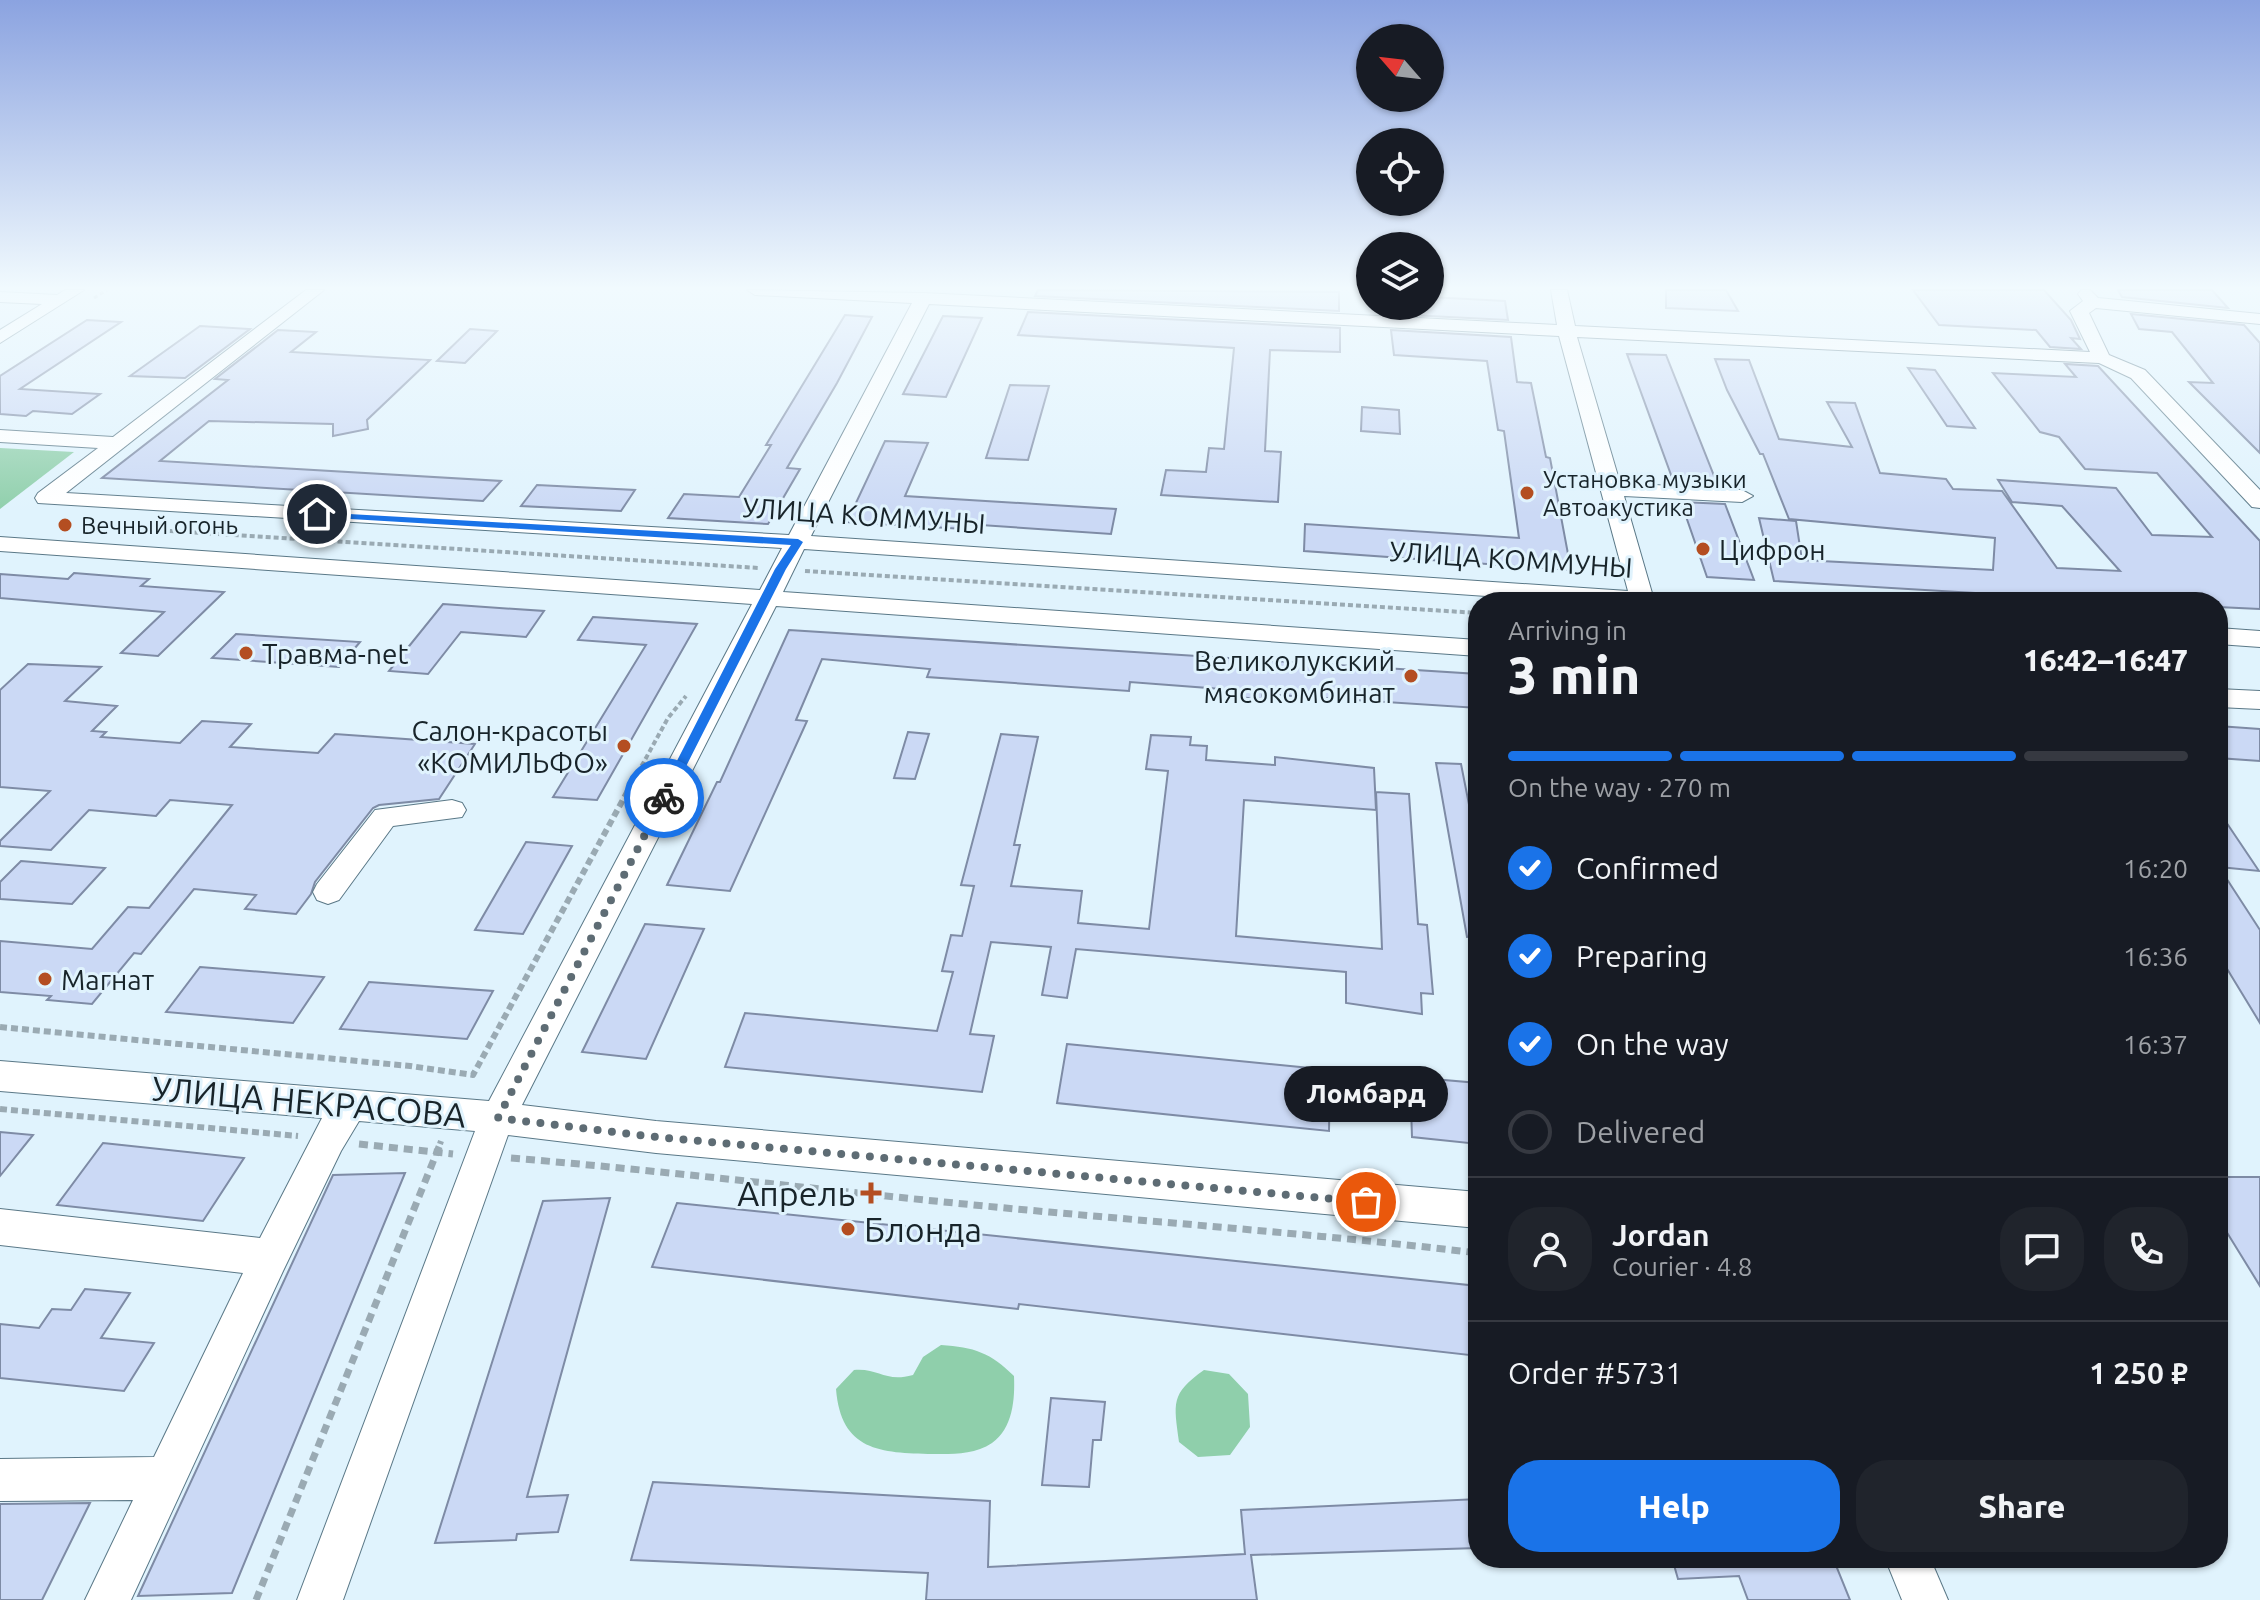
<!DOCTYPE html>
<meta charset="utf-8">
<style>
:root{--surface:#171b24;--page:#20242c;--text:#f1f3f6;--muted:#9ea1a6;--line:#363941;--accent:#1a73e8}
body{margin:0;font-family:Ubuntu,sans-serif;background:var(--page);color:var(--text);height:100vh;display:flex;flex-direction:column;font-size:30px;white-space:nowrap}
*{box-sizing:border-box;margin:0}
p{font-size:26px;color:var(--muted)}
.icon{flex:none;width:44px;height:44px;fill:none;stroke:currentColor;stroke-width:2;stroke-linecap:round;stroke-linejoin:round}
.map{position:relative;flex:1;overflow:hidden}
.side{position:absolute;left:1468px;top:592px;width:760px;height:976px;display:flex;flex-direction:column;background:var(--surface);border-radius:32px;box-shadow:0 2px 6px #0004}
.side>*{flex:none}
.needle{width:52px;rotate:298deg}
.controls{position:absolute;left:1356px;top:24px;display:grid;gap:16px}
.controls a{display:grid;place-items:center;width:88px;height:88px;border-radius:50%;background:var(--surface);box-shadow:0 2px 6px #0004;font-size:40px}
.pin{position:absolute;display:grid;place-items:center;width:68px;height:68px;color:#fff;margin:-34px;border:4px solid #fff;border-radius:50%;box-shadow:0 2px 8px #0007}
.courier{position:absolute;display:grid;place-items:center;width:80px;height:80px;margin:-40px;border:6px solid #1a73e8;border-radius:50%;background:#fff;color:#222;box-shadow:0 2px 10px #0007}
.bubble{position:absolute;height:56px;border-radius:28px;background:var(--surface);box-shadow:0 2px 6px #0004;font-size:26px;font-weight:800;line-height:56px;text-align:center}
.headline em{font-style:normal;font-weight:800}
.headline div{display:flex;flex-direction:column-reverse}
.headline{display:flex;align-items:center;justify-content:space-between;height:136px;padding:0 40px}
h1{font-size:52px;font-weight:800;line-height:60px}
.bar{display:grid;grid-template-columns:repeat(4,1fr);gap:12px 8px;align-content:center;height:96px;padding:0 40px}
.bar i{height:10px;border-radius:6px;background:var(--line)}
.bar .active{background:var(--accent)}
.bar p{grid-column:span 4}
.line{display:flex;align-items:center;gap:20px;padding:0 40px;border-top:2px solid var(--line)}
.line div{flex:1}
.round{display:grid;place-items:center;flex:none;width:84px;height:84px;border-radius:32px;background:var(--page)}
ol{padding:0 40px;list-style:none}
li{display:flex;align-items:center;gap:24px;height:88px}
li p{margin-inline-start:auto}
li .icon{padding:8px;border-radius:50%;background:var(--accent);color:#fff;stroke-width:4}
li:last-child{color:var(--muted)}
li i{width:44px;height:44px;border:4px solid var(--line);border-radius:50%}
.cta{display:flex;gap:16px;margin-top:auto;padding:16px 40px}
.cta a{flex:1;height:92px;border-radius:32px;background:var(--accent);color:#fff;font-size:32px;font-weight:800;line-height:92px;text-align:center}
.cta a+a{background:var(--page);color:var(--text)}
.map>svg:first-child{display:block}
.green{fill:#8fcfab}
.building{fill:#cbd9f5;stroke:#7e8ba5;stroke-width:2}
.lines{fill:none;stroke-linecap:round;stroke-linejoin:round}
.minor-casing{stroke:#5a7887;stroke-width:2}
.path-far3{stroke:#9aaab3;stroke-width:3;stroke-dasharray:4 3;stroke-linecap:butt}
.path-far2{stroke:#9aaab3;stroke-width:4;stroke-dasharray:5 3;stroke-linecap:butt}
.path-far1{stroke:#9aaab3;stroke-width:6;stroke-dasharray:7 4;stroke-linecap:butt}
.path{stroke:#9aaab3;stroke-width:7;stroke-dasharray:9 6;stroke-linecap:butt}
.minor{fill:#fff;fill-rule:evenodd}
.route{fill:#1a73e8}
.done{stroke:#5e6c74;stroke-width:8;stroke-dasharray:0 14.4}
.poi-dot{fill:#b44e21;stroke:#e0f3fd;stroke-width:3}
.labels{text-anchor:middle;dominant-baseline:central;stroke-width:6;stroke-linejoin:round;paint-order:stroke}
.far-poi-label{font-size:24px;fill:#18242a;stroke:#e0f3fd;text-anchor:start}
.street-label{font-size:28px;fill:#18242a;stroke:#e0f3fd}
.poi-label{font-size:28px;fill:#18242a;stroke:#e0f3fd;text-anchor:start}
.near-street-label{font-size:34px;fill:#18242a;stroke:#e0f3fd}
.near-poi-label{font-size:34px;fill:#18242a;stroke:#e0f3fd;text-anchor:end}
</style>
<div class="map">
<svg width="2260" height="1600" viewBox="0 0 2260 1600">
<rect width="100%" height="100%" fill="#e0f3fd"/>
<g class="green">
<polygon points="0,448 74,452 0,509"/>
<path d="M 941,1345 C 974,1347 991,1353 1014,1376 C 1015,1399 1013,1428 992,1443 C 974,1455 953,1454 933,1454 C 880,1453 841,1451 836,1389 L 854,1370 C 880,1368 885,1383 913,1375 L 923,1357 Z"/>
<path d="M 1204,1370 L 1229,1374 L 1248,1394 L 1250,1427 L 1230,1455 L 1198,1457 L 1179,1442 C 1174,1403 1170,1394 1204,1370 Z"/>
</g>
<g class="building">
<polygon points="1038,290 1339,292 1339,311 1035,296"/>
<polygon points="1666,290 1726,290 1738,311 1666,308"/>
<polygon points="1913,290 2044,290 2071,320 2080,339 2071,338 2081,349 2050,347 2036,330 1939,325"/>
<polygon points="2118,290 2212,290 2228,308 2122,297"/>
<polygon points="1430,297 1505,301 1508,320 1390,314 1389,306 1430,306"/>
<polygon points="1028,312 1340,328 1340,352 1270,350 1265,451 1281,452 1278,502 1161,495 1166,470 1206,472 1209,448 1224,449 1234,348 1018,335"/>
<polygon points="2131,314 2244,325 2260,343 2260,453 2189,382 2213,383 2172,332 2139,329"/>
<polygon points="845,315 872,317 837,383 787,468 800,469 768,524 668,518 684,494 739,497 771,445 766,445"/>
<polygon points="943,316 982,318 946,397 903,394"/>
<polygon points="87,320 121,322 20,389 100,394 72,414 33,411 26,416 0,414 0,376"/>
<polygon points="200,326 250,329 185,378 130,376"/>
<polygon points="470,329 497,331 465,363 437,361"/>
<polygon points="278,330 316,332 291,352 430,360 367,420 368,429 333,436 333,424 209,421 160,461 501,481 483,501 102,478 228,380 215,379"/>
<polygon points="1391,330 1511,337 1517,382 1531,383 1546,457 1550,458 1571,570 1304,551 1305,524 1519,538 1504,431 1498,430 1487,361 1394,355"/>
<polygon points="1627,354 1666,355 1718,486 1674,483"/>
<polygon points="1715,359 1749,360 1779,439 1852,447 1827,402 1855,403 1880,473 1946,479 1953,489 2002,491 2057,568 2120,571 2062,506 2012,502 1998,480 2116,488 2152,535 2212,537 2157,473 2085,469 2059,437 2040,432 1993,373 2076,377 2065,364 2098,366 2260,541 2260,609 2218,607 2218,602 2125,602 1774,581 1759,518 1796,521 1802,560 1993,570 1995,538 1789,519 1763,454 1760,454 1727,390"/>
<polygon points="1908,368 1935,370 1975,428 1947,426"/>
<polygon points="1010,385 1049,386 1028,460 986,458"/>
<polygon points="1362,407 1399,410 1400,434 1361,431"/>
<polygon points="885,441 928,443 905,496 1116,509 1111,534 966,524 964,529 847,522"/>
<polygon points="537,485 635,490 621,511 521,506"/>
<polygon points="1681,502 1725,504 1754,580 1707,577"/>
<polygon points="74,573 149,579 141,586 224,592 158,656 121,653 164,612 0,598 0,574 68,579"/>
<polygon points="443,604 544,611 526,637 461,632 428,674 389,671"/>
<polygon points="593,617 697,624 597,800 553,797 646,645 578,640"/>
<polygon points="789,630 1478,674 1478,708 1262,694 1262,699 1221,696 1221,689 1130,682 1129,691 927,677 930,669 822,659 796,720 807,721 730,891 667,885 717,782 720,782"/>
<polygon points="236,634 360,642 339,667 212,658"/>
<polygon points="28,664 101,667 65,701 117,706 92,731 106,732 101,737 180,743 202,721 251,724 230,747 318,753 335,734 475,744 439,799 379,805 373,808 315,882 311,894 296,914 245,909 256,895 194,889 141,954 134,953 92,1004 47,1000 51,996 0,992 0,941 92,949 128,907 149,908 232,805 170,800 156,816 89,810 51,850 0,846 0,841 50,791 0,787 0,690"/>
<polygon points="2218,726 2260,729 2260,761 2218,758"/>
<polygon points="908,732 929,734 915,779 894,778"/>
<polygon points="1001,734 1038,737 1014,845 1020,845 1011,886 1082,891 1078,923 1149,929 1168,771 1146,769 1151,735 1191,737 1190,745 1207,746 1206,760 1275,765 1275,757 1374,768 1376,810 1244,800 1236,936 1382,949 1376,792 1409,794 1418,924 1427,925 1433,994 1421,993 1422,1014 1346,1003 1346,972 1076,949 1067,998 1042,995 1051,947 991,942 970,1034 994,1036 982,1092 725,1067 745,1013 937,1031 953,972 942,971 951,935 962,936 974,886 961,885"/>
<polygon points="1436,763 1461,764 1478,850 1478,936 1467,937"/>
<polygon points="2218,810 2259,871 2219,867 2260,930 2260,1023 2218,954"/>
<polygon points="526,842 572,846 523,934 475,930"/>
<polygon points="21,861 105,868 72,904 0,899 0,882"/>
<polygon points="645,924 704,929 646,1059 582,1052"/>
<polygon points="200,967 324,977 293,1023 166,1012"/>
<polygon points="369,982 493,991 467,1039 340,1029"/>
<polygon points="1067,1044 1330,1070 1329,1131 1057,1103"/>
<polygon points="1410,1077 1478,1083 1478,1144 1412,1137"/>
<polygon points="0,1132 33,1135 0,1176"/>
<polygon points="103,1143 244,1158 203,1221 57,1205"/>
<polygon points="405,1173 232,1593 138,1596 333,1175"/>
<polygon points="2218,1177 2260,1177 2260,1286 2218,1218"/>
<polygon points="610,1198 527,1497 568,1495 558,1532 517,1534 516,1540 435,1543 543,1201"/>
<polygon points="677,1203 1478,1286 1478,1356 1019,1304 1018,1309 652,1267"/>
<polygon points="85,1289 130,1293 101,1338 154,1343 124,1391 0,1378 0,1324 39,1328 52,1309 71,1310"/>
<polygon points="1051,1398 1105,1402 1101,1440 1093,1440 1089,1487 1042,1485"/>
<polygon points="653,1482 990,1501 988,1567 1245,1554 1241,1510 1478,1499 1478,1548 1251,1555 1257,1600 926,1600 928,1573 631,1560"/>
<polygon points="90,1503 42,1600 0,1600 0,1504"/>
<polygon points="1672,1558 1833,1558 1850,1600 1748,1600 1739,1576 1678,1579"/>
</g>
<g class="lines">
<g class="minor-casing">
<g id="minor">
<polygon points="65,290 84,290 0,343 0,330 42,304 0,302 0,292 57,295"/>
<path d="M 306,290 L 324,290 L 66,493 L 789,535 L 912,303 L 755,295 L 747,290 L 923,293 L 1557,325 L 1551,290 L 1567,290 L 1575,326 L 2090,352 L 2070,311 L 2083,301 L 2078,294 L 2081,290 L 2090,290 L 2098,298 L 2260,314 L 2260,324 L 2096,308 L 2089,313 L 2109,355 L 2145,370 L 2260,490 L 2260,508 L 2252,507 L 2131,378 L 2099,363 L 1577,337 L 1620,483 L 1742,490 L 1753,496 L 1742,502 L 1624,496 L 1652,593 L 1686,597 L 1690,602 L 1573,602 L 804,549 L 783,592 L 1478,640 L 1478,656 L 776,606 L 522,1105 L 656,1121 L 1478,1192 L 1478,1228 L 656,1153 L 508,1135 L 343,1600 L 297,1600 L 475,1131 L 359,1121 L 341,1151 L 283,1271 L 131,1600 L 85,1600 L 133,1500 L 0,1501 L 0,1459 L 154,1457 L 243,1273 L 0,1245 L 0,1209 L 260,1238 L 322,1118 L 0,1091 L 0,1061 L 489,1101 L 752,604 L 0,551 L 0,537 L 760,590 L 782,548 L 38,503 L 35,498 L 38,493 L 98,448 L 0,442 L 0,430 L 113,437 ZM 929,304 L 1559,336 L 1628,591 L 811,536 Z"/>
<polygon points="2218,628 2260,631 2260,647 2218,644"/>
<polygon points="2218,689 2260,691 2260,709 2218,707"/>
<polygon points="452,800 462,803 466,810 462,817 393,826 339,900 328,904 317,900 313,892 317,884 375,810"/>
<polygon points="1885,1558 1930,1558 1948,1600 1902,1600"/>
</g>
</g>
<polyline class="path-far3" points="94,298 107,290"/>
<g class="path-far2">
<polyline points="90,526 759,568"/>
<polyline points="805,571 1478,613"/>
<polyline points="630,787 668,718 686,696"/>
</g>
<g class="path-far1">
<polyline points="0,1027 410,1066 473,1075 631,785"/>
<polyline points="0,1109 298,1136"/>
<polyline points="440,1144 441,1141"/>
</g>
<g class="path">
<polyline points="359,1144 453,1154"/>
<path d="M 511,1158 C 691,1173 869,1196 1049,1212 C 1192,1225 1335,1236 1478,1253"/>
<polyline points="256,1600 441,1142"/>
</g>
<use href="#minor" class="minor"/>
</g>
<linearGradient id="sky" x2="0" y2="1"><stop stop-color="#8ba3e0"/><stop offset="0.56" stop-color="#f1fafe"/><stop offset="1" stop-color="#f1fafe" stop-opacity="0"/></linearGradient>
<rect width="2260" height="514" fill="url(#sky)"/>
<polygon class="route" points="313,512 798,539 803,542 786,569 670,798 664,802 658,798 775,569 791,545 317,517 312,514"/>
<g class="lines">
<polyline class="done" points="664,798 498,1118 656,1137 1366,1202"/>
</g>
<g class="poi-dot">
<circle cx="1527" cy="493" r="8"/>
<circle cx="65" cy="525" r="8"/>
<circle cx="1703" cy="549" r="8"/>
<circle cx="246" cy="653" r="8"/>
<circle cx="1411" cy="676" r="8"/>
<circle cx="624" cy="746" r="8"/>
<circle cx="45" cy="979" r="8"/>
<path d="M867 1181h8v8h8v8h-8v8h-8v-8h-8v-8h8z"/>
<circle cx="848" cy="1229" r="8"/>
</g>
<g class="labels">
<g class="far-poi-label">
<text x="1543" y="479">Установка музыки<tspan x="1543" dy="28">Автоакустика</tspan></text>
<text x="81" y="525">Вечный огонь</text>
</g>
<g class="street-label">
<text transform="translate(864 515) rotate(4)">УЛИЦА КОММУНЫ</text>
<text transform="translate(1511 559) rotate(4)">УЛИЦА КОММУНЫ</text>
</g>
<g class="poi-label">
<text x="1719" y="549">Цифрон</text>
<text x="262" y="653">Травма-net</text>
<text x="1395" y="660" text-anchor="end">Великолукский<tspan x="1395" dy="32">мясокомбинат</tspan></text>
<text x="608" y="730" text-anchor="end">Салон-красоты<tspan x="608" dy="32">«КОМИЛЬФО»</tspan></text>
<text x="61" y="979">Магнат</text>
</g>
<g class="near-street-label">
<text transform="translate(309 1101) rotate(5)">УЛИЦА НЕКРАСОВА</text>
</g>
<g class="near-poi-label">
<text x="855" y="1193">Апрель</text>
<text x="864" y="1229" text-anchor="start">Блонда</text>
</g>
</g>
</svg>
<div class="controls">
<a><svg class="needle" viewBox="-14 -14 28 28"><path d="M0-13l5 13h-10z" fill="#e53935"/><path d="M0 13l5-13h-10z" fill="#9ea1a6"/></svg></a>
<a><svg class="icon" aria-label="locate" viewBox="0 0 24 24"><circle cx="12" cy="12" r="6"/><path d="M12 2v4M12 18v4M2 12h4M18 12h4"/></svg></a>
<a><svg class="icon" aria-label="layers" viewBox="0 0 24 24"><path d="M12 4l9 5-9 5-9-5zM3 14l9 5 9-5"/></svg></a>
</div>
<div class="pin" style="left:1366px;top:1202px;background:#ea580c"><svg class="icon" aria-label="bag" viewBox="0 0 24 24"><path d="M5 8h14l-1 12H6zM9 8a3 3 0 0 1 6 0"/></svg></div>
<div class="pin" style="left:317px;top:514px;background:#1f2937"><svg class="icon" aria-label="home" viewBox="0 0 24 24"><path d="M3 11l9-7 9 7M6 9v11h12V9"/></svg></div>
<div class="courier" style="left:664px;top:798px"><svg class="icon" aria-label="bike" viewBox="0 0 24 24"><circle cx="6" cy="16" r="4"/><circle cx="18" cy="16" r="4"/><path d="M6 16l4-8h5l3 8M10 8l3 8H6M13 5h3"/></svg></div>
<div class="bubble" style="left:1284px;top:1066px;width:164px">Ломбард</div>
<section class="side">
<div class="headline"><div><h1>3 min</h1><p>Arriving in</p></div><em>16:42–16:47</em></div>
<div class="bar"><i class="active"></i><i class="active"></i><i class="active"></i><i></i><p>On the way · 270 m</p></div>
<ol>
<li><svg class="icon" aria-label="check" viewBox="0 0 24 24"><path d="M5 12l5 5 9-10"/></svg>Confirmed<p>16:20</p></li>
<li><svg class="icon" aria-label="check" viewBox="0 0 24 24"><path d="M5 12l5 5 9-10"/></svg>Preparing<p>16:36</p></li>
<li><svg class="icon" aria-label="check" viewBox="0 0 24 24"><path d="M5 12l5 5 9-10"/></svg>On the way<p>16:37</p></li>
<li><i></i>Delivered</li>
</ol>
<div class="line" style="height:144px"><a class="round"><svg class="icon" aria-label="person" viewBox="0 0 24 24"><circle cx="12" cy="8" r="4"/><path d="M4 21q1-7 8-7t8 7"/></svg></a><div><b>Jordan</b><p>Courier · 4.8</p></div><a class="round"><svg class="icon" aria-label="chat" viewBox="0 0 24 24"><path d="M4 5h16v11H9l-5 4z"/></svg></a><a class="round"><svg class="icon" aria-label="phone" viewBox="0 0 24 24"><path d="M5 4h4l2 5-3 2q2 4 5 5l2-3 5 2v4C11 20 4 13 5 4z"/></svg></a></div>
<div class="line" style="height:104px"><div>Order #5731</div><b>1 250 ₽</b></div>
<div class="cta"><a>Help</a><a>Share</a></div>
</section>
</div>
